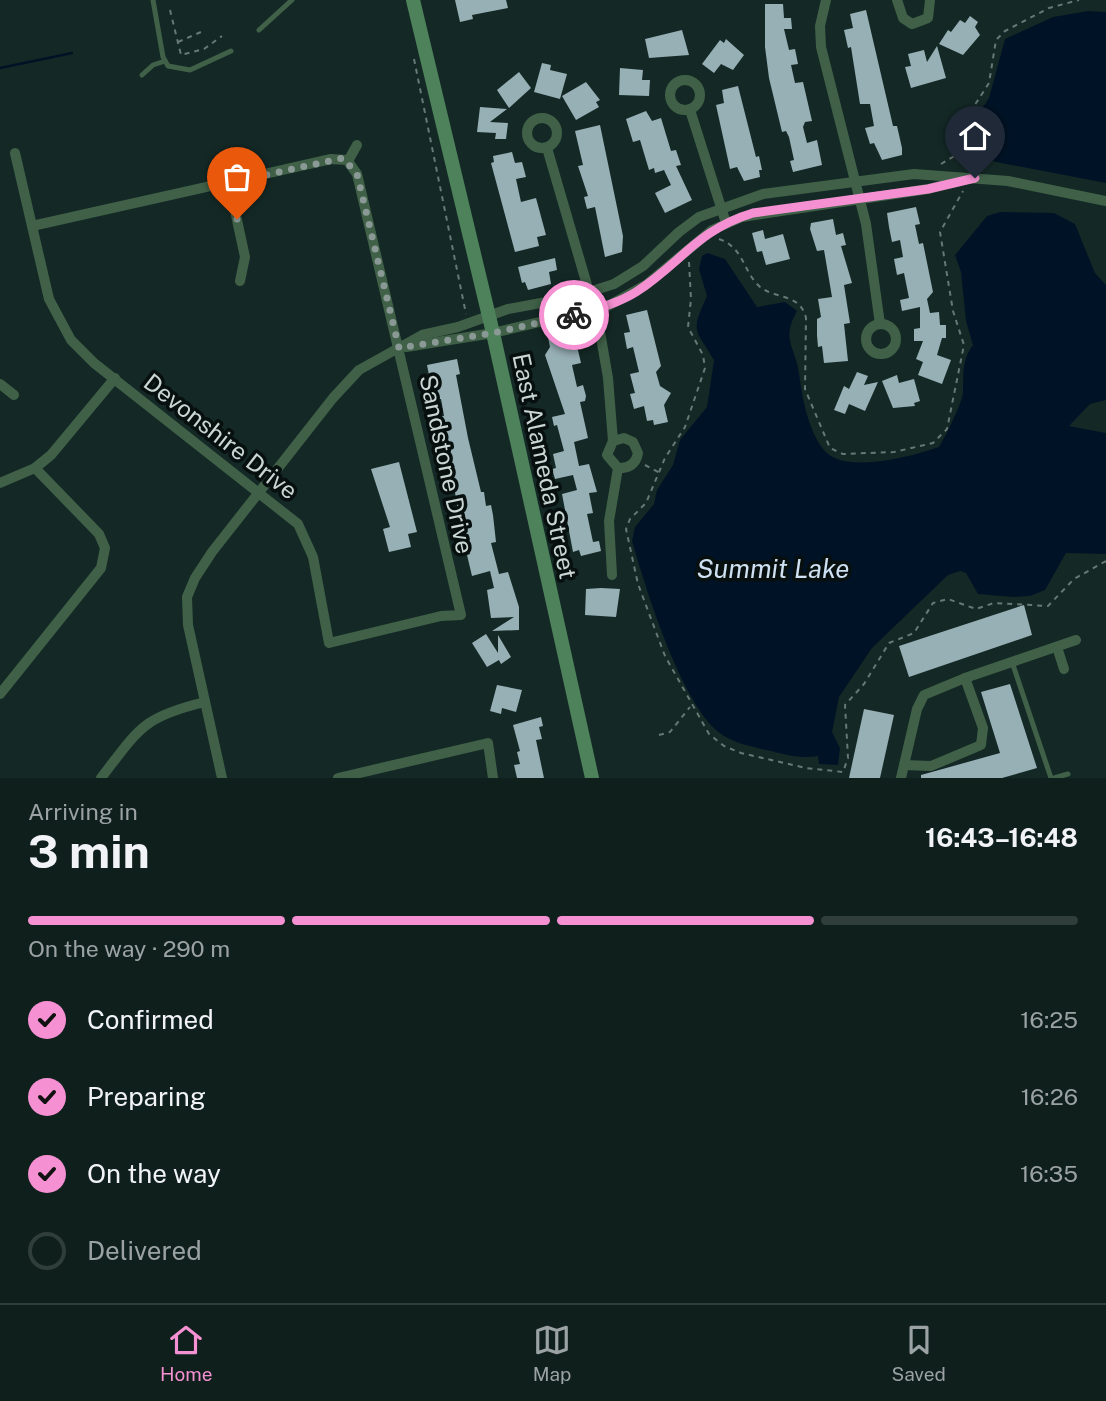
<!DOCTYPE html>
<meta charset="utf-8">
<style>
:root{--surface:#0f1f1c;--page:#1d2c29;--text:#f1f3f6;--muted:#9ba2a3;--line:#2f3d3b;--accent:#f591d2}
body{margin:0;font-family:"Public Sans",sans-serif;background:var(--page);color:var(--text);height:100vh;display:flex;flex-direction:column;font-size:26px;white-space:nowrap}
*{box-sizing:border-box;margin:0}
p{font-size:23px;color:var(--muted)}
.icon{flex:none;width:38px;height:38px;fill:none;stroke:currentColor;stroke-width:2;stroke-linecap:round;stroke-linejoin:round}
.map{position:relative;height:778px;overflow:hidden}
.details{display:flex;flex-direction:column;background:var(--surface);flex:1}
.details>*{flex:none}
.pin{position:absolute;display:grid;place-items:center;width:60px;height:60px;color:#fff;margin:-72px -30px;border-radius:50% 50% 50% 0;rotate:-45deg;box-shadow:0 0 7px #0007}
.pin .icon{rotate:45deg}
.courier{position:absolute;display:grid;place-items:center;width:70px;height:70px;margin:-35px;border:5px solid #f591d2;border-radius:50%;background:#fff;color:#222;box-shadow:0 2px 9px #0007}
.summary em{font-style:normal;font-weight:700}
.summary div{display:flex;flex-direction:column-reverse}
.summary{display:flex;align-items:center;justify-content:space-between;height:119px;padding:0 28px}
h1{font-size:46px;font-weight:700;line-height:52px}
.bar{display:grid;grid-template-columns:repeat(4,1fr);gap:10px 7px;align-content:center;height:84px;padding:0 28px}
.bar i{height:9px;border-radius:5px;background:var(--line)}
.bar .on{background:var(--accent)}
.bar p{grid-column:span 4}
ol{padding:0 28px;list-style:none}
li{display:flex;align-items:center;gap:21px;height:77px}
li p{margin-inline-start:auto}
li .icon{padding:7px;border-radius:50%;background:var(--accent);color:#111;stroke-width:4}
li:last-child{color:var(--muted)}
li i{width:38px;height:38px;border:4px solid var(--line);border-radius:50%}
.tabs{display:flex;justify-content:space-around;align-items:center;height:98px;border-top:2px solid var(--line);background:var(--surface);font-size:19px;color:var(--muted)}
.tabs a{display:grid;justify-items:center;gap:4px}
.tabs .on{color:var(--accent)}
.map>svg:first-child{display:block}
.water{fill:#001326}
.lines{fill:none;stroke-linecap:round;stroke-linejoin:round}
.stream{stroke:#001326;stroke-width:2.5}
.building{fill:#97b0b6}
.path{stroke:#677875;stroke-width:2;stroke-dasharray:5 5;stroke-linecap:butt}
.lane{stroke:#406148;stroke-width:5}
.street{stroke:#406148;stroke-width:10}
.secondary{stroke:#4d825a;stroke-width:14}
.done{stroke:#8a9996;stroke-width:7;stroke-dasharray:0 12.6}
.route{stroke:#f591d2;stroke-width:9}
.labels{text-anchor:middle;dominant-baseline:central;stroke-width:7;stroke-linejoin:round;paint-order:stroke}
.street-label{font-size:24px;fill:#c9d6d3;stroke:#07100e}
.water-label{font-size:26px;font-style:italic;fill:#cee0f1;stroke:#07100e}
</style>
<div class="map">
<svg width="1106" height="778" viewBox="0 0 1106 778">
<rect width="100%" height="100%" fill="#142926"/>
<g class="water">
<polygon points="1088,11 1106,12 1106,183 996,162 978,155 971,142 971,126 989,98 1005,39 1053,17"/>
<path d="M 1000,212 L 1054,213 L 1075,224 L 1095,273 L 1106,285 L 1106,400 L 1090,404 L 1069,426 L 1106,433 L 1106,554 L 1066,553 L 1045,590 L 1030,596 L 1013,597 L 978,594 L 966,573 L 960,571 L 948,575 L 872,648 L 839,697 L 832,732 L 840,748 L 838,765 L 819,764 L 818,756 C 802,759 787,755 771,751 C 754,747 735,744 721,734 C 681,705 646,589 632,541 L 635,527 L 654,504 L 657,490 L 673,465 L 680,440 L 707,407 L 714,360 C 695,328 690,333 707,296 L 699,269 L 702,256 L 707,253 L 725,259 L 757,307 L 785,302 L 797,311 C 781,340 795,346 799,373 C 802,396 808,431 824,450 C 844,475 913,456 939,447 C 945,437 962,404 963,392 C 964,373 961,362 973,345 L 966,321 L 961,272 L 955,255 L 987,216 Z"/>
</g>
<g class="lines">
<polyline class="stream" points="0,68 72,53"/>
</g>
<g class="building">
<polygon points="455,0 506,0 508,8 472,15 473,19 460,22"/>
<polygon points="765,4 783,4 784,18 791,18 792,29 784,29 789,50 795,49 798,64 791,65 795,83 803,82 812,121 805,122 803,127 807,143 817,140 822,165 793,172 790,161 794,160 789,137 786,131 782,132 769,78 765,47"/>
<polygon points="866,10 893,126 897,126 902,148 902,155 882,160 874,143 870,144 865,128 874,126 870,104 860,104 851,47 848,48 844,30 853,28 850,14"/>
<polygon points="970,16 978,22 975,27 980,35 963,55 939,44 948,30 951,32 960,20 965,23"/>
<polygon points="682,30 689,55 649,58 645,39"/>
<polygon points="726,39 744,55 733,70 721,64 714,73 702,64 720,40 724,43"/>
<polygon points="937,46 946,78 911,88 905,67 911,66 908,54 924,50 927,62"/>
<polygon points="542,63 551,65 550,70 567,74 560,99 534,92"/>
<polygon points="620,68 643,70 642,80 650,80 649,96 619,95"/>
<polygon points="519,72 531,88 509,108 497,90"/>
<polygon points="586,82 600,100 596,102 599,107 576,120 562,96"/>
<polygon points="738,86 756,157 759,156 762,170 759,170 760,177 744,181 737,167 730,169 716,105 724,103 722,90"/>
<polygon points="480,107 507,109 490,122 508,123 506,139 495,139 496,133 477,132"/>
<polygon points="646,111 652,121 661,118 671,151 676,150 681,165 676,166 692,200 665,213 655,193 671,185 664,170 655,173 654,168 649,170 640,140 633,142 626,119"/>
<polygon points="600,125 623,236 622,252 605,257 595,207 587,209 584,197 588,196 578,166 583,165 575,131"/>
<polygon points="512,152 515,163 522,162 526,177 516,179 521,202 536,198 546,235 537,237 539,246 515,252 491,163 494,162 493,156"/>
<polygon points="916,207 920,224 915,225 919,244 923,243 933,292 927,299 930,313 939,312 940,325 946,325 946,338 942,338 937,355 951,360 942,384 918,375 923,362 916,359 923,341 914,341 914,329 920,328 920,307 902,311 900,300 909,298 904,273 897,275 894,259 903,257 900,240 892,242 889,227 887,213"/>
<polygon points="833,219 836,235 843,233 846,245 841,246 852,283 844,285 850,323 844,324 848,361 824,363 822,346 818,347 817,335 817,319 821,317 818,299 832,297 824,250 817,251 810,229 811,223"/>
<polygon points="763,230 765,239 783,234 790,259 766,265 762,251 757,252 752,233"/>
<polygon points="555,258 557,270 549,272 551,284 528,290 525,282 522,283 518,267"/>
<polygon points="647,310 661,366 656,372 660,386 671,393 664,405 668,422 654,425 653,420 647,421 644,406 634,409 630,394 635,393 630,374 639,372 633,347 627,349 624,333 630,332 626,315"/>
<polygon points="565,333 568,348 577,346 581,363 572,365 577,387 583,385 586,396 585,401 580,402 588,438 574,442 579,466 589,464 597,492 589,493 593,513 587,514 593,542 599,541 601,551 581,556 579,550 573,552 562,494 577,490 573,475 555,479 552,469 556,468 553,454 564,451 557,425 554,426 552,417 565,414 545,355 550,347 548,337"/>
<polygon points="457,359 460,374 456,375 468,438 481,492 484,492 486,506 491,505 493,515 496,542 491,543 499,574 508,572 519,607 519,630 492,631 514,617 491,618 487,590 494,588 490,571 472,576 467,555 470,554 461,509 458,510 446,440 443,441 437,417 444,416 441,399 434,400 427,365"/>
<polygon points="857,372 868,376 864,385 878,382 865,411 849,404 845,414 834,410 844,386 849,389"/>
<polygon points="897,375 899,383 914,379 920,401 914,403 915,406 893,408 882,381"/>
<polygon points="399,462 417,532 408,534 411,547 389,552 383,529 390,527 371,469"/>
<polygon points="601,588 620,589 616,617 585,615 586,589"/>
<polygon points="1024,605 1032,635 909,677 899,646"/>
<polygon points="486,634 498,653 498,635 511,657 501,664 499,660 487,667 472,643"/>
<polygon points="1010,684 1037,768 1002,778 921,778 921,775 1000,753 981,692"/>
<polygon points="497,685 522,690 516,712 502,708 501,714 490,711"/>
<polygon points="864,709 894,715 880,778 849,778"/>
<polygon points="541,717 543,726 539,727 542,739 536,740 544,778 517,778 514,765 520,764 517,752 520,751 513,725"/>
</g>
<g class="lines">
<g class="path">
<polyline points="170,10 181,55 204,49 222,36"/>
<polyline points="178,42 201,32"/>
<polyline points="414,59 466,314"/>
<polyline points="941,164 961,152"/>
<polyline points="973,166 962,152 960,134 962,125 989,83 996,40 1005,31 1049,8 1079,0"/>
<path d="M 719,239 C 743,247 743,270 758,285 C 773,300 800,292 806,318 L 805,389 L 830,448 L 843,454 L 894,452 L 933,443 L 947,429 L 964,345 L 953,311 L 940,232 L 963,191"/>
<polyline points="689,262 691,299 688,327 703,355 705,368 685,427 665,458 646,503 630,519 626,529 638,584 665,656 709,734 724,746 741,753 806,768 843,772 848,758 845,705 864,684 889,643 914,633 933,603 948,599 976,609 994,603 1048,606 1074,579 1106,561"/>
<polyline points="645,465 660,473"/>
<polyline points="659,735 670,732 690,707"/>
</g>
<g class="lane">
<polyline points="153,0 163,57 168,66 190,70 231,51"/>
<polyline points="259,30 292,0"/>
<polyline points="142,75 153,65 165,61"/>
<polyline points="1012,662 1051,778"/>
<polyline points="1054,778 1068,774"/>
</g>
<g class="street">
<polyline points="826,0 820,26 821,47 866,224 880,324"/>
<polyline points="897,0 903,18 912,24 928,18 930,0"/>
<circle cx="685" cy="95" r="15"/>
<polyline points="690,110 726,223"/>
<circle cx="542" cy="133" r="15"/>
<path d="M 547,148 L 599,326 L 608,378 L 613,441 L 607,455 L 618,468 C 629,469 636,464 638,453 L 633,442 L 624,438 L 613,441"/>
<polyline points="15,153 49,299 71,340 94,363 298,524 313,557 329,643 441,616 461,615 357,174 347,160 331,159 32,226"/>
<polyline points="348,161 357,145"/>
<polyline points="229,183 245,257 240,281"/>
<circle cx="881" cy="339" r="15"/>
<polyline points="406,347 493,333 608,306 647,284 712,230 742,217 928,189 960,181"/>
<polyline points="0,384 14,395"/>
<polyline points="0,483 35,468 51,455 115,378"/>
<polyline points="612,575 609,521 618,468"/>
<polyline points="1057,647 1064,669"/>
<polyline points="0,694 101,568 105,548 99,534 35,468"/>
<polyline points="904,765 931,766 981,745 983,728 965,678"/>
<path d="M 101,778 C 139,729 142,717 205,702"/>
<polyline points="222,778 188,625 187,597 195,578 212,552 333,398 359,370 422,335 458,327 508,309 573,297 614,284 643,266 679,232 699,217 763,194 914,174 1008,181 1106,201"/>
<polyline points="338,778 488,743 493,778"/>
<polyline points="901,778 917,709 924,695 965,678 1076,640"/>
</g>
<polyline class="secondary" points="413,0 493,333 592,778"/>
</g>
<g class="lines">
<polyline class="done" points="237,219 229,183 343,158 357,174 399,348 493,333 574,315"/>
<path class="route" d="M 574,315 C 595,309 617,304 636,292 C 681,263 697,230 753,213 L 928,189 L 975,178"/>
</g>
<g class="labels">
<g class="street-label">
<text transform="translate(221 436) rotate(38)">Devonshire Drive</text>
<text transform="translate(447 464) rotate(78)">Sandstone Drive</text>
<text transform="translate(545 466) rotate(78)">East Alameda Street</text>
</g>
<g class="water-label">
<text x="773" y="568">Summit Lake</text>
</g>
</g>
</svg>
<div class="pin" style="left:237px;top:219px;background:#ea580c"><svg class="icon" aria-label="bag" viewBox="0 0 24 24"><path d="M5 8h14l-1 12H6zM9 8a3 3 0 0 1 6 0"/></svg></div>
<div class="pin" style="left:975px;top:178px;background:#1f2937"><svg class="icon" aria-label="home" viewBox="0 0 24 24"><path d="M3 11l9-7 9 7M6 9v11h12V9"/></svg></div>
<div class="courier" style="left:574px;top:315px"><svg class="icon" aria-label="bike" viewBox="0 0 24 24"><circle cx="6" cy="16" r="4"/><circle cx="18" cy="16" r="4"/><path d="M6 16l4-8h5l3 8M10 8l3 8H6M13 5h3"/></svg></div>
</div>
<section class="details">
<div class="summary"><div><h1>3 min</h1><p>Arriving in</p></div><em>16:43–16:48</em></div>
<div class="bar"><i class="on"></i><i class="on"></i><i class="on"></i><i></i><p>On the way · 290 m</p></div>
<ol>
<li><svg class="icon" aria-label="check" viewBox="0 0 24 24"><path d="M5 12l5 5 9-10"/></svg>Confirmed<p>16:25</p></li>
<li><svg class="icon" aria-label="check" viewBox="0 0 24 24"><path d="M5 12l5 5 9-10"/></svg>Preparing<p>16:26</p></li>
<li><svg class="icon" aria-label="check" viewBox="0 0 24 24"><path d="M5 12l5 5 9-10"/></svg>On the way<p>16:35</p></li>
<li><i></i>Delivered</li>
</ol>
</section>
<nav class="tabs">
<a class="on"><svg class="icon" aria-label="home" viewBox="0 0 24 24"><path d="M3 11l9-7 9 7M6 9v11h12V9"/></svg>Home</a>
<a><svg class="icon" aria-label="map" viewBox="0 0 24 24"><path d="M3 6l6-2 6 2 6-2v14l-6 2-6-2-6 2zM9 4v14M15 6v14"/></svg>Map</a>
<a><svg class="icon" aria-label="saved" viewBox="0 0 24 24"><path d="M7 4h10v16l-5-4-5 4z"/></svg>Saved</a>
</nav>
